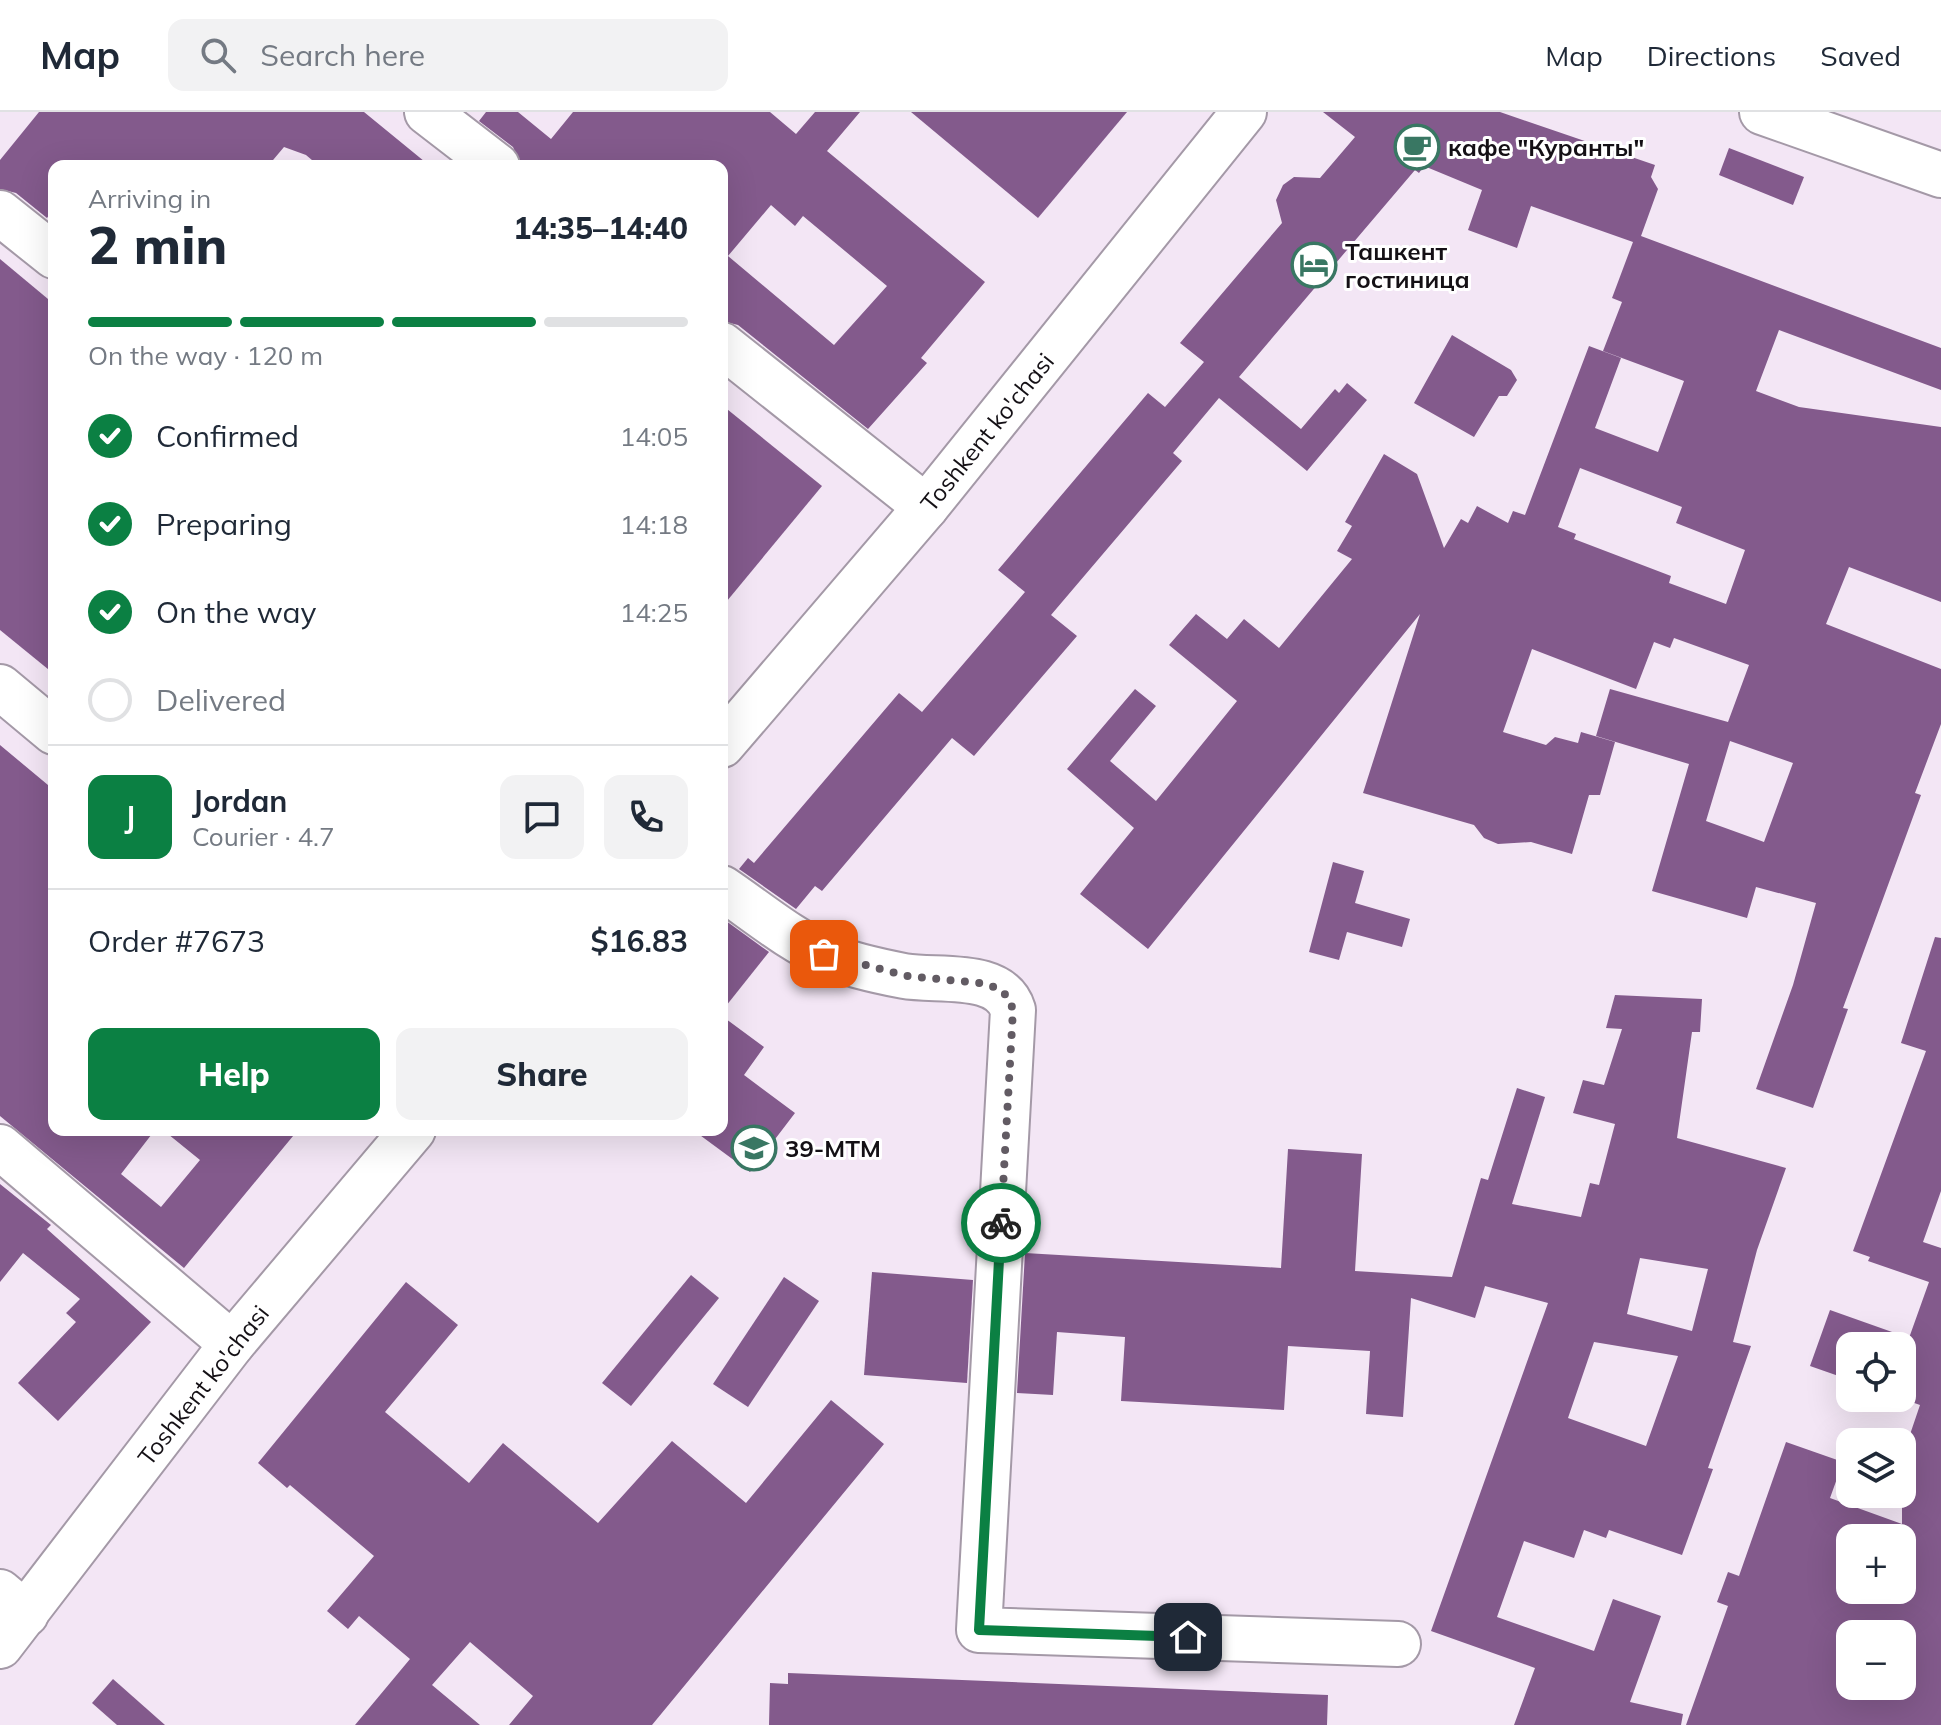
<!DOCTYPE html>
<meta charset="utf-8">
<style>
:root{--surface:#fff;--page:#f2f2f3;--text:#1f2937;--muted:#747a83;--line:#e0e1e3;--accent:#0b8043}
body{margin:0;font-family:Mulish,sans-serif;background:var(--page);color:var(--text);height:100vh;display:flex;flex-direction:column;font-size:30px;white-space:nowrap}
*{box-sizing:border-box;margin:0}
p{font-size:26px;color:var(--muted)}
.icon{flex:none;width:44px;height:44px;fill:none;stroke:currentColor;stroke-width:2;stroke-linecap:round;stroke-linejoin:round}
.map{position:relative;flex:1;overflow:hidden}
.side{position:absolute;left:48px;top:48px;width:680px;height:976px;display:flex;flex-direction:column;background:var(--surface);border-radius:16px;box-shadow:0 8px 32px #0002}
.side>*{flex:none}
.tools{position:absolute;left:1836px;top:1220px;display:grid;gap:16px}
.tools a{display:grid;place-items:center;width:80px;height:80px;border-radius:16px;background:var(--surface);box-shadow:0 8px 32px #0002;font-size:40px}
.pin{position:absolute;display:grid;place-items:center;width:68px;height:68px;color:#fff;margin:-34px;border-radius:16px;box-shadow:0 4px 12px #0006}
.courier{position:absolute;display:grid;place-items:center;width:80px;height:80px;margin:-40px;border:6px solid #0b8043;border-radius:50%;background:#fff;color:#222;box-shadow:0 2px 10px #0007}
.headline em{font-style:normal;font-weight:800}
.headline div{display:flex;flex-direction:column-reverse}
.headline{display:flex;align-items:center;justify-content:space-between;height:136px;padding:0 40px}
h1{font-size:52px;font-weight:800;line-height:60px}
.bar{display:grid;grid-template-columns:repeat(4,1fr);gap:12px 8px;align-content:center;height:96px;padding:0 40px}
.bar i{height:10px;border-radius:6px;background:var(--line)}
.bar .active{background:var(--accent)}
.bar p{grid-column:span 4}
.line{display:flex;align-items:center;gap:20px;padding:0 40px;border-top:2px solid var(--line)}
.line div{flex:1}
.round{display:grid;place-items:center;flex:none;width:84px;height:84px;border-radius:16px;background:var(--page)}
ol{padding:0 40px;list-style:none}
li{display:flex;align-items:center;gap:24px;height:88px}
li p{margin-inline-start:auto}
li .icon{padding:8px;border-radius:50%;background:var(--accent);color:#fff;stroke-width:4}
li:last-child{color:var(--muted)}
li i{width:44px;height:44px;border:4px solid var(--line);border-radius:50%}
.button{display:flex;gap:16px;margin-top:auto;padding:16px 40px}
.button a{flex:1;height:92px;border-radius:16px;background:var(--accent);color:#fff;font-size:32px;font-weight:800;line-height:92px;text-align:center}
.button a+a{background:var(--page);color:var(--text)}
header{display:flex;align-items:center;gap:48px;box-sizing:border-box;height:112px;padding:0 40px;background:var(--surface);border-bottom:2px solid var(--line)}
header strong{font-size:38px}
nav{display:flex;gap:44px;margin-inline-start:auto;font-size:28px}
.search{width:560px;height:72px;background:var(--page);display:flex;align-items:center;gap:20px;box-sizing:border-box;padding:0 28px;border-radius:16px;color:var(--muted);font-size:30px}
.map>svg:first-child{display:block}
.building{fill:#835a8c;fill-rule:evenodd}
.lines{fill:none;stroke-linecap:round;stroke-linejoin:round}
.minor-casing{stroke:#a499a7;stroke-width:48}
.major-casing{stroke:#a499a7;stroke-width:48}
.minor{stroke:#fff;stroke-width:44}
.major{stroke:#fff;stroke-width:44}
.done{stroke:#625b63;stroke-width:8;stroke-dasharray:0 14.4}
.route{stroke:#0b8043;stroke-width:10}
.labels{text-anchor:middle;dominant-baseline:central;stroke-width:6;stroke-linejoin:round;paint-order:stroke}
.poi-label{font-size:24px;font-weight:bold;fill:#141015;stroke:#fff;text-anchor:start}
.street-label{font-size:24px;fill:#141015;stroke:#fff}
</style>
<header>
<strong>Map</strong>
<div class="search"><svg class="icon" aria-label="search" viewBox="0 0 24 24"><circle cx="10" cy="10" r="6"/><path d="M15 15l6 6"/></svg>Search here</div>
<nav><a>Map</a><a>Directions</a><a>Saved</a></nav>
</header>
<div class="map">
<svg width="1941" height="1613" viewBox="0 0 1941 1613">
<rect width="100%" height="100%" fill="#f3e6f5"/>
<g class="building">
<polygon points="39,0 364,0 430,54 319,54 306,43 284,35 268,54 54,54 54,97 47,106 16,81 0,77 0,48"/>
<path d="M 486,0 L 518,0 L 551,27 L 573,0 L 770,0 L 796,22 L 815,0 L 860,0 L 827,39 L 985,170 L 921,246 L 927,251 L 868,317 L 738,213 L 722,209 L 722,54 L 521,54 L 513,35 L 479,9 ZM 771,93 L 795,114 L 803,104 L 887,174 L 834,233 L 728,144 Z"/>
<polygon points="911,0 1127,0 1038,106"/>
<path d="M 1323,0 L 1500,0 L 1655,53 L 1651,65 L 1658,77 L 1641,124 L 1941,236 L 1941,278 L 1779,218 L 1756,279 L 1799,295 L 1941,315 L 1941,490 L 1849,455 L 1826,512 L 1941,557 L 1941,612 L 1915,681 L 1921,683 L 1843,896 L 1848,897 L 1813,996 L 1756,977 L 1793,873 L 1816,791 L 1756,775 L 1747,806 L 1652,779 L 1689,652 L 1596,624 L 1610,577 L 1728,610 L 1749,553 L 1674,526 L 1670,536 L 1654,530 L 1636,577 L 1532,537 L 1503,620 L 1546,633 L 1555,625 L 1578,631 L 1581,620 L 1615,630 L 1600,683 L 1589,683 L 1572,742 L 1531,730 L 1498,732 L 1484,726 L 1474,713 L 1363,681 L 1420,502 L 1148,837 L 1080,782 L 1134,716 L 1067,657 L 1135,577 L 1156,594 L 1110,649 L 1156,689 L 1237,589 L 1169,533 L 1196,502 L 1227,527 L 1244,507 L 1279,536 L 1352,447 L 1337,439 L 1352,414 L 1345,410 L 1384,342 L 1417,362 L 1444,436 L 1461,407 L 1468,411 L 1477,394 L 1508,411 L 1513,399 L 1525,403 L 1589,234 L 1621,246 L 1595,316 L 1658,340 L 1684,269 L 1603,239 L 1622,190 L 1612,186 L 1633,130 L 1531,94 L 1517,136 L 1468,118 L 1482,78 L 1424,54 L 1419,61 L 1415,58 L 1239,265 L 1301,317 L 1335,277 L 1339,281 L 1347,271 L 1367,288 L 1307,359 L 1219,286 L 1173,341 L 1182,349 L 1051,503 L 1077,524 L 974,644 L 952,626 L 822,779 L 815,774 L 796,797 L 739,757 L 748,746 L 754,751 L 899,581 L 922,600 L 1025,480 L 998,458 L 1148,281 L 1165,295 L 1204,250 L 1180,231 L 1282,111 L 1276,88 L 1283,73 L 1294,65 L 1320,66 L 1355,25 ZM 1580,356 L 1682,395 L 1676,411 L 1745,438 L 1726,492 L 1669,471 L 1671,464 L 1574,427 L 1576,422 L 1558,415 ZM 1730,629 L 1793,651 L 1764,730 L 1706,709 Z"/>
<polygon points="1729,36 1804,65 1793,93 1719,63"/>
<polygon points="0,147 54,192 54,562 0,518"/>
<polygon points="1452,223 1511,258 1517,268 1507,284 1499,284 1474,325 1414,291"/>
<polygon points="722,293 822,374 722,495"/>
<polygon points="0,633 54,678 54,1018 155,1018 121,1062 161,1095 200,1048 163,1018 298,1018 184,1156 0,1004"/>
<polygon points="1333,750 1364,759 1355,791 1410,807 1402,835 1347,820 1339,848 1309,840"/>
<polygon points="722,806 769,840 722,899"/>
<path d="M 1935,825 L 1941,826 L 1941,1079 L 1923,1130 L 1941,1136 L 1941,1613 L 1686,1613 L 1728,1494 L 1717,1490 L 1728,1460 L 1739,1464 L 1786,1330 L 1843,1350 L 1830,1386 L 1902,1412 L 1902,1346 L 1920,1293 L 1900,1286 L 1902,1234 L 1850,1234 L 1850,1268 L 1810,1254 L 1830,1198 L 1909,1226 L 1929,1170 L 1868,1149 L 1870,1145 L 1853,1139 L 1926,939 L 1901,931 ZM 1850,1426 L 1902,1426 L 1902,1478 L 1850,1478 ZM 1850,1522 L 1902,1522 L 1902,1574 L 1850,1574 Z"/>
<path d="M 1615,883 L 1702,887 L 1700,920 L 1692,920 L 1677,1026 L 1786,1056 L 1757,1138 L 1733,1230 L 1751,1234 L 1708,1356 L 1713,1357 L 1682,1443 L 1609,1418 L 1606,1426 L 1584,1418 L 1574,1446 L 1524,1429 L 1497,1505 L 1594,1539 L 1613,1487 L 1661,1504 L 1630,1590 L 1683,1602 L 1681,1613 L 1514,1613 L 1535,1556 L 1431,1519 L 1548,1191 L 1485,1174 L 1475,1206 L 1411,1186 L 1403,1305 L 1366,1302 L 1370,1239 L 1288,1234 L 1284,1298 L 1121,1289 L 1125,1225 L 1057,1220 L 1053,1283 L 1017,1281 L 1025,1141 L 1281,1156 L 1288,1037 L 1362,1042 L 1355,1159 L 1452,1165 L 1481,1066 L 1488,1068 L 1517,976 L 1545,985 L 1512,1092 L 1581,1105 L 1590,1071 L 1599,1073 L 1615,1012 L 1573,1001 L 1583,968 L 1604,973 L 1622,917 L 1606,916 ZM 1640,1146 L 1708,1157 L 1692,1219 L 1627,1202 ZM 1594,1230 L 1678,1244 L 1646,1334 L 1568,1306 Z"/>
<polygon points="722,904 764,935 744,963 795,1001 750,1060 693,1018 722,1018"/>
<polygon points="0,1072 51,1113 47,1117 151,1210 58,1309 18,1271 76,1210 66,1201 80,1187 23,1141 0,1170"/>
<polygon points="872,1160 973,1168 967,1271 864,1263"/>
<polygon points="691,1163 719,1186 631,1294 602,1271"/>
<polygon points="784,1165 819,1189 748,1295 713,1272"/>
<polygon points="406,1170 458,1213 385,1300 469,1371 503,1331 598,1411 672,1329 746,1391 831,1288 884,1332 652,1613 509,1613 533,1584 470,1530 432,1573 480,1613 355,1613 410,1547 359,1504 348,1517 327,1499 374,1444 290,1373 287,1376 258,1351"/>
<polygon points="788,1561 1328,1583 1327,1613 769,1613 770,1571 788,1572"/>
<polygon points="113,1567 165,1613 117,1613 92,1591"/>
</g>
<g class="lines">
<g class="minor-casing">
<g id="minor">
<polyline points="427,0 497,54"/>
<polyline points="1762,0 1941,63"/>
<polyline points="0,101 54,144"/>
<polyline points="722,233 926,395"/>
<polyline points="0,575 54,620"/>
<path d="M 722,776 C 755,798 790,828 826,843 C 850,853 878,859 904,864 C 938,870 1001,858 1013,898 L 979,1518 L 1398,1532"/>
<polyline points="0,1035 232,1232"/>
<polyline points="0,1480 26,1502"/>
</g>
</g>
<g class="major-casing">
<g id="major">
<polyline points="722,633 926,395 1244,0"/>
<polyline points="0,1534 232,1232 413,1018"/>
</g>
</g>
<use href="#minor" class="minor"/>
<use href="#major" class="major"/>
</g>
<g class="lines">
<polyline class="done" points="824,842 907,864 980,871 998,876 1009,886 1013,898 1001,1111"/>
<polyline class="route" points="1001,1111 979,1518 1188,1525"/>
</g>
<defs>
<g id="cafe-ring" transform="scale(2.3)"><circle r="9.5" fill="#fff" stroke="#397763" stroke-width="1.5"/><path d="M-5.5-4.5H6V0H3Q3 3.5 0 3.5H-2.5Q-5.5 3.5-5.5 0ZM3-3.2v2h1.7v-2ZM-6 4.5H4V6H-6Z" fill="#397763"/></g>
<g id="hotel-ring" transform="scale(2.3)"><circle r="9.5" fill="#fff" stroke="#397763" stroke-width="1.5"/><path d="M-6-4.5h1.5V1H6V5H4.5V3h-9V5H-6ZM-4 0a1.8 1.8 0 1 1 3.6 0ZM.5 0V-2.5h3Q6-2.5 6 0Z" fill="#397763"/></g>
<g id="school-ring" transform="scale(2.3)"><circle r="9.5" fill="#fff" stroke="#397763" stroke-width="1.5"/><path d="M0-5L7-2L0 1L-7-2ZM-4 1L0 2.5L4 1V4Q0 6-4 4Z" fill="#397763"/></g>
</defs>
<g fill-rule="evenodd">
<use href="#cafe-ring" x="1417" y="35"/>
<use href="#hotel-ring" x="1314" y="153"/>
<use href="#school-ring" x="754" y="1036"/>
</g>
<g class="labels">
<g class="poi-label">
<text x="1448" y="35">кафе "Куранты"</text>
<text x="1345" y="139">Ташкент<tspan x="1345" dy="28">гостиница</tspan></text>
<text x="785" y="1036">39-MTM</text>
</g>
<g class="street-label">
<text transform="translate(987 320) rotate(-51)">Toshkent ko'chasi</text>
<text transform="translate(203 1273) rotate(-52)">Toshkent ko'chasi</text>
</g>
</g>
</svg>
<div class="tools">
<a><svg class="icon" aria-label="locate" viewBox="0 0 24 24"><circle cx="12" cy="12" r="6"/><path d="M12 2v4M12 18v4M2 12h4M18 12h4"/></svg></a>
<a><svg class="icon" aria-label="layers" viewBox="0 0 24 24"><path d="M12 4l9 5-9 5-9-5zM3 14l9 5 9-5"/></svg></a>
<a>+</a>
<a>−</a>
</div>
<div class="pin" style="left:824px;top:842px;background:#ea580c"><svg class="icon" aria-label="bag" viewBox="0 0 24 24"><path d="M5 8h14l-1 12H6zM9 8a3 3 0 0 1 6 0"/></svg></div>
<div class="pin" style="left:1188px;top:1525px;background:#1f2937"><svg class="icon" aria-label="home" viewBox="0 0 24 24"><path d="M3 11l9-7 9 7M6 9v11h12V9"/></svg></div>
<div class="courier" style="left:1001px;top:1111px"><svg class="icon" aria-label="bike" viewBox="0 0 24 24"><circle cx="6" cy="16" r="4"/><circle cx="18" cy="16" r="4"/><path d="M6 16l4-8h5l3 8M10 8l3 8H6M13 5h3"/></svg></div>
<section class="side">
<div class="headline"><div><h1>2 min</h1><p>Arriving in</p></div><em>14:35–14:40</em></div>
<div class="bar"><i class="active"></i><i class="active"></i><i class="active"></i><i></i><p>On the way · 120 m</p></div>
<ol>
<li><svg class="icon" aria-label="check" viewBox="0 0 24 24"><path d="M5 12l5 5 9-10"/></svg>Confirmed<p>14:05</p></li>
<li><svg class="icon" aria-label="check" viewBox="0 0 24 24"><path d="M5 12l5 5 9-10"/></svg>Preparing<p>14:18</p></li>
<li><svg class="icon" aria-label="check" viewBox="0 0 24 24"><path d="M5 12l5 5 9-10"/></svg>On the way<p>14:25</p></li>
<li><i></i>Delivered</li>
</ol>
<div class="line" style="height:144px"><b class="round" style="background:var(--accent);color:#fff">J</b><div><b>Jordan</b><p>Courier · 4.7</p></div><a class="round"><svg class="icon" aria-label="chat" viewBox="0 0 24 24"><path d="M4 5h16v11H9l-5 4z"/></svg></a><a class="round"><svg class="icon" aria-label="phone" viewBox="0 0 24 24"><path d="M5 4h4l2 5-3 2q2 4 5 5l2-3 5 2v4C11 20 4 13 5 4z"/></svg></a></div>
<div class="line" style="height:104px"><div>Order #7673</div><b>$16.83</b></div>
<div class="button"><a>Help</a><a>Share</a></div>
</section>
</div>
